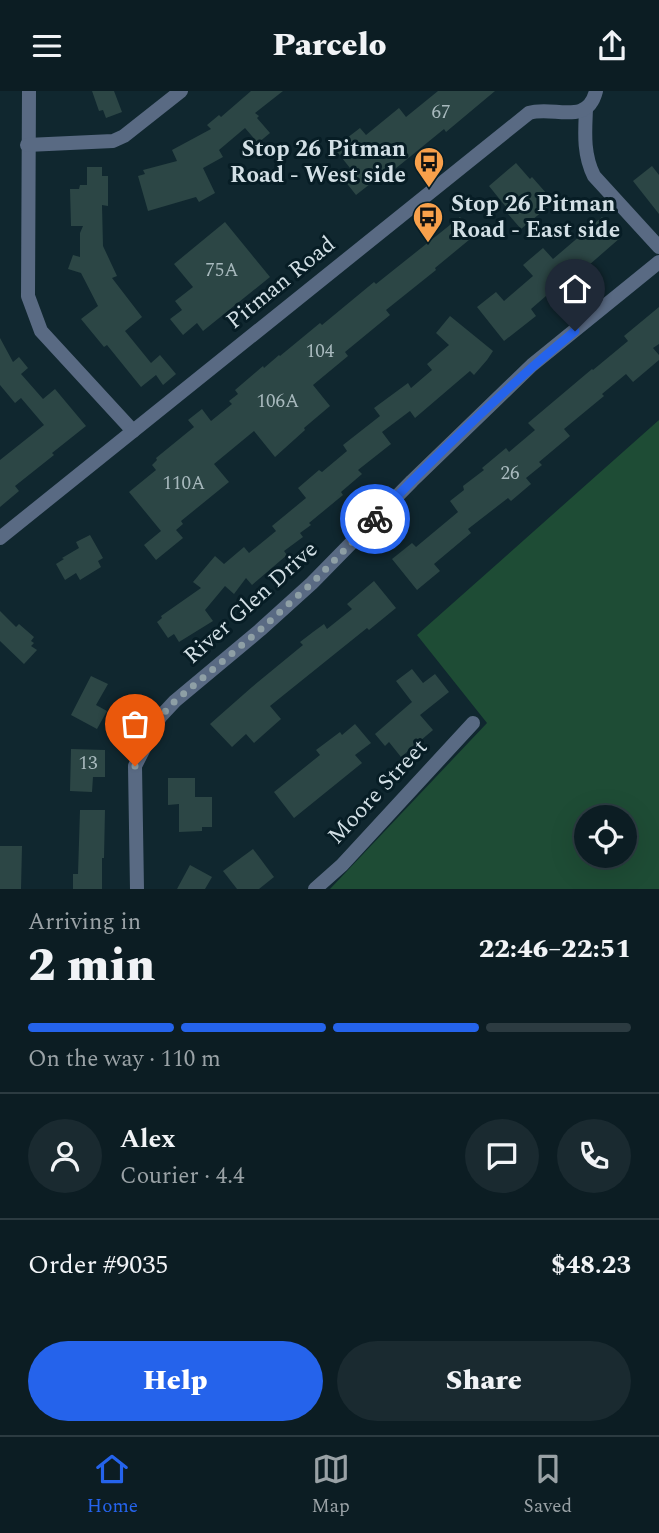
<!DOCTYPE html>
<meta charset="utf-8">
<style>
:root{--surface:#0c1d23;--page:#1a2a30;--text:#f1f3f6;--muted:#9aa2a6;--line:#2c3b41;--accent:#2563eb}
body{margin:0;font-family:Spectral,serif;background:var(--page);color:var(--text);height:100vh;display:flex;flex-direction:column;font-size:26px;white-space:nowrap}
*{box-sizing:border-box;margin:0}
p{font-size:23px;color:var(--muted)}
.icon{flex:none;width:38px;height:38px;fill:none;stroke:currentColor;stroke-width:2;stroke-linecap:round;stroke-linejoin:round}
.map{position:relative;height:798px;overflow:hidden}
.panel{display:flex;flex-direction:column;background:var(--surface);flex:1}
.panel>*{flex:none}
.fabs{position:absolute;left:574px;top:714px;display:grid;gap:14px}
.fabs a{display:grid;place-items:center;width:63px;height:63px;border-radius:50%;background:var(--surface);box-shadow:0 7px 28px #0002,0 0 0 2px var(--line);font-size:35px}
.pin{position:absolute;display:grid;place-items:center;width:60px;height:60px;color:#fff;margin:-72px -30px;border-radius:50% 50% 50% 0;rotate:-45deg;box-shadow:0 0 7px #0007}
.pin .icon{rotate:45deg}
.courier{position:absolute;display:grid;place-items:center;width:70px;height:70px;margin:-35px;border:5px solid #2563eb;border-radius:50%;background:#fff;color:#222;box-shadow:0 2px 9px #0007}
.summary em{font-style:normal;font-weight:800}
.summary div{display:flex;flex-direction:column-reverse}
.summary{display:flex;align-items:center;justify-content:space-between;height:119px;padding:0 28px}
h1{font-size:46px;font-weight:800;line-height:52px}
.bar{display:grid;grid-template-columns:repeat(4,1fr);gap:10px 7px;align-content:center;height:84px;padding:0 28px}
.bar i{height:9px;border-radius:5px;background:var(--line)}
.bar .current{background:var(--accent)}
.bar p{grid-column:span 4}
.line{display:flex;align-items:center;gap:18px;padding:0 28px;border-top:2px solid var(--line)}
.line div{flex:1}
.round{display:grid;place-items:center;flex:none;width:74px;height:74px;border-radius:37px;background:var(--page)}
.cta{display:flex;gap:14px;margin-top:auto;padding:14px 28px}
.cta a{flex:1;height:80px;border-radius:42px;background:var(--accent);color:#fff;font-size:28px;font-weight:800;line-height:80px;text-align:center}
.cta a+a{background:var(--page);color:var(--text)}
header{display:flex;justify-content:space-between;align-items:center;height:91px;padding:0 28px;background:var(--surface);font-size:32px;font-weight:800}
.dock{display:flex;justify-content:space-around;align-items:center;height:98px;border-top:2px solid var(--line);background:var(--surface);font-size:19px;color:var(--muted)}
.dock a{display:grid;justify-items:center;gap:4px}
.dock .current{color:var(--accent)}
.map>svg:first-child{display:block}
.green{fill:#1e4c35;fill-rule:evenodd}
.building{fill:#2c4645}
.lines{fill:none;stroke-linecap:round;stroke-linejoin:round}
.minor{stroke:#596a83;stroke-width:14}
.done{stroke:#8e9fa5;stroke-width:7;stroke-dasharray:0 12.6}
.route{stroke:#2563eb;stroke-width:9}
.labels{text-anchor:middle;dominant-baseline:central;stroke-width:6;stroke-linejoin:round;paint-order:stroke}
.number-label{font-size:19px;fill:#a8b9bd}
.poi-label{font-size:23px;font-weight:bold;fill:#d2dfe5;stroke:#071d25;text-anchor:end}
.street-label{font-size:23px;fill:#d2dfe5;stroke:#071d25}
</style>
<header><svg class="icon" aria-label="menu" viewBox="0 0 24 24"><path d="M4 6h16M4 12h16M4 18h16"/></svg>Parcelo<svg class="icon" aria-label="share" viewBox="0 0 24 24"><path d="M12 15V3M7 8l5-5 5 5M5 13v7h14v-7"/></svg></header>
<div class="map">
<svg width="659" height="798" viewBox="0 0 659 798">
<rect width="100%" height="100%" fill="#10272f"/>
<path class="green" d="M 659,329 L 659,798 L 330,798 L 487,632 L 417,544 ZM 625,726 L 625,765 L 586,765 L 586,726 Z"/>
<g class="building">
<polygon points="92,0 114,0 122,21 106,27 103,19 99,20"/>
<polygon points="251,0 283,0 255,22 259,25 257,27 270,42 258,52 245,37 219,59 223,66 203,77 215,102 199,111 196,106 148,120 138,85 145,83 143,79 177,70 172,59 211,38 207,34 219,24 221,26"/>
<polygon points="438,0 495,0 446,41 444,38 395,78 393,75 356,104 341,85 350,77 334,57 360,37 366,44 399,17 406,26"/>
<polygon points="516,72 530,88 532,86 554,111 521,138 508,123 510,121 489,95"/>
<polygon points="652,75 659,84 659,123 633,90"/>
<polygon points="87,76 102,76 102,85 108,85 108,115 102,114 103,155 117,185 112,187 142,226 125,240 151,272 160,264 176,283 163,294 156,284 141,296 107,254 104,256 81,228 98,215 81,182 68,178 73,164 80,166 80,142 83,135 71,135 70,98 79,98 80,94 87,94"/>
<polygon points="460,126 475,144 435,177 436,179 386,219 390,224 345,261 348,265 313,294 330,315 304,337 305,339 275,366 254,340 214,373 229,391 181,430 183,433 176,439 183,447 156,469 144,454 161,440 129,401 156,379 152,374 157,369 156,367 194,336 188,329 202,318 211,330 232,313 229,310 238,303 235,299 263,275 264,277 279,264 280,265 320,232 322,234 374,191 376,193"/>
<polygon points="602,126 620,147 573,188 575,190 560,204 554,198 531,218 536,225 504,250 477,216 496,201 504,210 533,185 523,174 543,157 553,168"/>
<polygon points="225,131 270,186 203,240 197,232 183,244 170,228 182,219 175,210 193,196 174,173"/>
<polygon points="659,216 659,253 653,257 659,264 659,269 633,291 626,283 602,303 604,305 564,338 570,345 539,371 542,374 526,387 531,393 511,410 508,407 468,438 471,442 434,473 440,480 417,499 392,468 412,452 416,456 458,421 450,410 464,399 463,395 484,379 482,377 506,357 509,361 535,339 528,332 592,278 593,279 628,250 624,245"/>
<polygon points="450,225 493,260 487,269 474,284 470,280 415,327 410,320 382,341 391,353 358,379 362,383 341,401 343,404 309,432 311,434 300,442 303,446 284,460 287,464 252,494 246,487 234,503 225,495 205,519 213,530 179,551 174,543 168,547 157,531 162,527 161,525 201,497 193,491 215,465 224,473 244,456 249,462 276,440 272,435 306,407 298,397 319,379 322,381 347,360 343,354 380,325 374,317 408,292 411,297 432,279 427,273 449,254 436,242"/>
<polygon points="0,247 13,271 19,266 28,277 21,283 43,308 55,298 86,335 52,362 54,364 15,395 19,400 0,416 0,369 44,334 21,307 15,312 0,294"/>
<polygon points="90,444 103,467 98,470 101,476 80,489 76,482 65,489 56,473 64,468 62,467 79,457 76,451"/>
<polygon points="374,490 396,517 369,539 367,537 270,615 281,628 254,652 246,643 232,656 210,633 252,596 303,554 300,551 313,541 324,533 327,538 352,518 347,513"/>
<polygon points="0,520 16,536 19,533 34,546 31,550 34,552 31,555 37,559 24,573 0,550"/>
<polygon points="412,578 423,592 435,583 449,601 420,624 433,639 401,666 389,651 385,655 375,643 412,611 396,590"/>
<polygon points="91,585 108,593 96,614 107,620 97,638 71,624"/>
<polygon points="355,633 371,652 355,664 362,672 294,727 274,701 320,664 316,659 340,641 342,644"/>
<polygon points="71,658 105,659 105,686 93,686 92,701 70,700"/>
<polygon points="168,687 195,687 195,706 212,706 212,736 202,736 202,740 179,741 179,713 168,714"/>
<polygon points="80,719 105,719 104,767 102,767 102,798 73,798 73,783 78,783"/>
<polygon points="0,755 22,755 21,798 0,798"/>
<polygon points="253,758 274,786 259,798 237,798 223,780"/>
<polygon points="190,774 212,786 205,798 177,798"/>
</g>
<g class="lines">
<g class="minor">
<polyline points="29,0 28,205 41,240 133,340"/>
<path d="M 586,18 C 585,41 583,63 594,85 L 659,156"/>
<polyline points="27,54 113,50 124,45 181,0"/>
<path d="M 0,447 L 529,22 C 553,14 587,36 596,0"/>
<polyline points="137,798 135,675 160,626 175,610 260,539 312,492 412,390 532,274 659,171"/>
<polyline points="315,798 342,774 473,632"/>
</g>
</g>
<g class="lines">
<polyline class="done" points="135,675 160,626 175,610 260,539 312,492 375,428"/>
<path class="route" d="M 375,428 C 438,362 504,298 575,240"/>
</g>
<defs>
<g id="bus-pin" transform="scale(1.575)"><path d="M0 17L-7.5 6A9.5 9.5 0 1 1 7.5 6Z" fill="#f8a04b" stroke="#071d25"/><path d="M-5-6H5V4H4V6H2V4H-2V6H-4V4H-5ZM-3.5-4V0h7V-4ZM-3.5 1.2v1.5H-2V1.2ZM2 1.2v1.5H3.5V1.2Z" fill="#111"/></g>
</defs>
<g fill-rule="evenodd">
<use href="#bus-pin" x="429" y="71"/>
<use href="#bus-pin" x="428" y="126"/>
</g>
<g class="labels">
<g class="number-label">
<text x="441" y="21">67</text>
<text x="222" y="179">75A</text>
<text x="320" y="260">104</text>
<text x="278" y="310">106A</text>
<text x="510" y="382">26</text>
<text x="184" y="392">110A</text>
<text x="88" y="672">13</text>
</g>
<g class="poi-label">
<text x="406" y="58">Stop 26 Pitman<tspan x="406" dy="26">Road - West side</tspan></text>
<text x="451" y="113" text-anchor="start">Stop 26 Pitman<tspan x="451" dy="26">Road - East side</tspan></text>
</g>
<g class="street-label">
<text transform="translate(281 192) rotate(-39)">Pitman Road</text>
<text transform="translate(251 512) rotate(-42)">River Glen Drive</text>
<text transform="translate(378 701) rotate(-47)">Moore Street</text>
</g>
</g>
</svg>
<div class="fabs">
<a><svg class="icon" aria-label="locate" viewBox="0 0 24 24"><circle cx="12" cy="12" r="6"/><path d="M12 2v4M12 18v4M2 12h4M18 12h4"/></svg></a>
</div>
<div class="pin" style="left:135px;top:675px;background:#ea580c"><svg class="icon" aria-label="bag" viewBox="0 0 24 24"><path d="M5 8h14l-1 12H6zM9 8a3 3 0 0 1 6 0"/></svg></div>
<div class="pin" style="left:575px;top:240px;background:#1f2937"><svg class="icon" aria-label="home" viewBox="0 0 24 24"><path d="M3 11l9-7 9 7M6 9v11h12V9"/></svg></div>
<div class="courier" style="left:375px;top:428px"><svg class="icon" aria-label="bike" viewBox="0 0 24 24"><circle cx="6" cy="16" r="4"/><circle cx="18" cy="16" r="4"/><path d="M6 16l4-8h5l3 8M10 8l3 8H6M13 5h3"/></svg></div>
</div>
<section class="panel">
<div class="summary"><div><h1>2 min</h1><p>Arriving in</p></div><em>22:46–22:51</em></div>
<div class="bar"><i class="current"></i><i class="current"></i><i class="current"></i><i></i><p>On the way · 110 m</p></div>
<div class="line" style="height:126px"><a class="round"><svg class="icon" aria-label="person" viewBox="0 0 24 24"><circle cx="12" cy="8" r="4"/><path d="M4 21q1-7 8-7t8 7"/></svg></a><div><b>Alex</b><p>Courier · 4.4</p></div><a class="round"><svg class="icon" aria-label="chat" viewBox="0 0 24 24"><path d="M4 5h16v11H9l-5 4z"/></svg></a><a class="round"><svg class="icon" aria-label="phone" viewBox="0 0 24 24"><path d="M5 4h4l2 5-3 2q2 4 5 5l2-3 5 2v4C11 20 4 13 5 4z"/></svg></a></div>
<div class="line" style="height:91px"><div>Order #9035</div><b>$48.23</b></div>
<div class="cta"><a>Help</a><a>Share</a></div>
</section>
<nav class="dock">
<a class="current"><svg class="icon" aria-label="home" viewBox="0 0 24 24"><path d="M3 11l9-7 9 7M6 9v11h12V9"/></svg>Home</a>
<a><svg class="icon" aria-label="map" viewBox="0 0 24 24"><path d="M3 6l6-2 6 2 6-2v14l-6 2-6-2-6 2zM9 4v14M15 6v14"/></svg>Map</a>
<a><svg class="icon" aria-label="saved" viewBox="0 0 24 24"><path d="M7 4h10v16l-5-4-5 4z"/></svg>Saved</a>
</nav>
